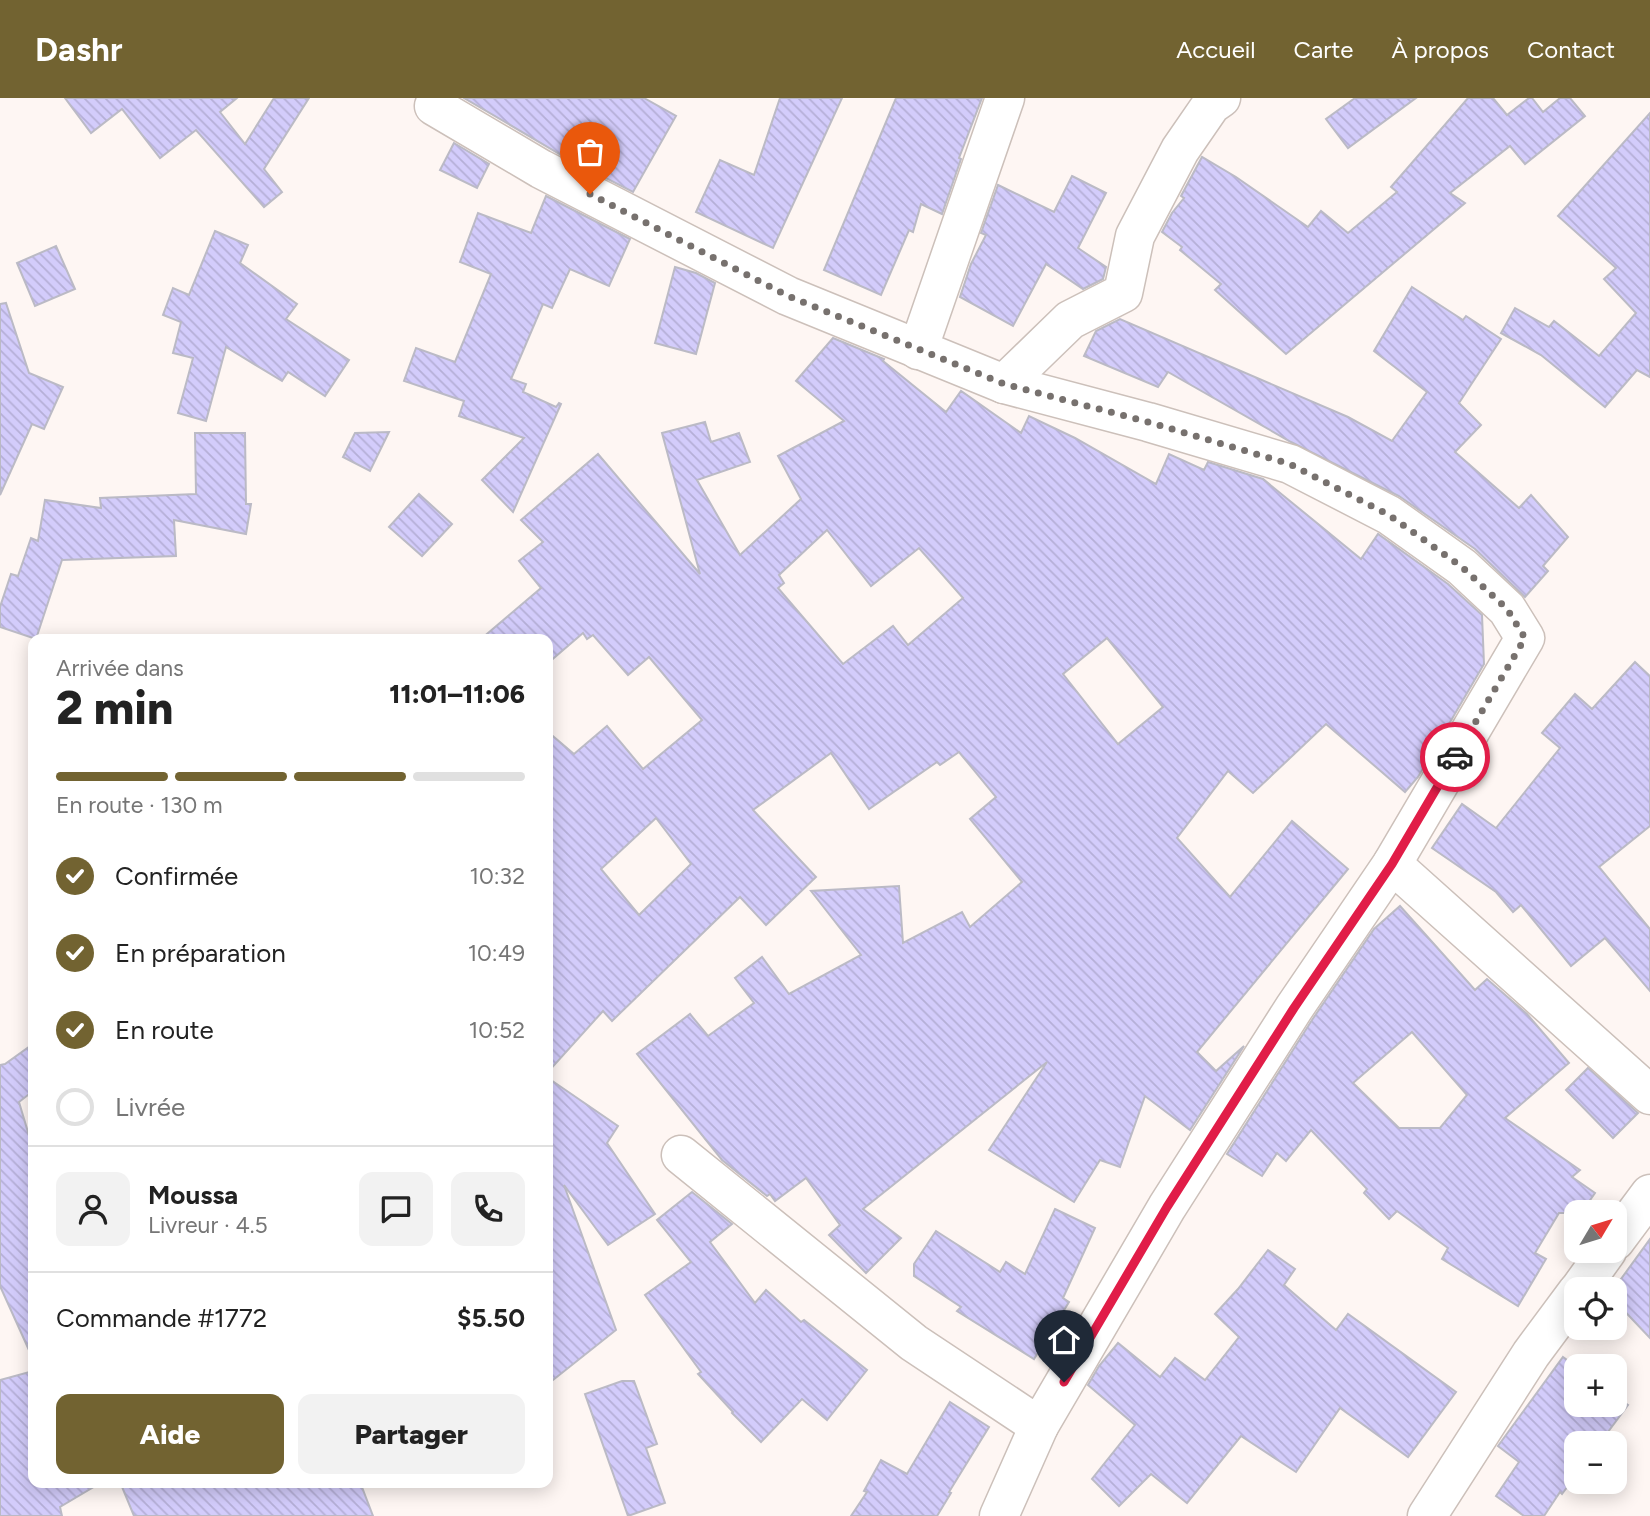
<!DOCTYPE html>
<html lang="fr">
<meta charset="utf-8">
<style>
:root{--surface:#fff;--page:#f2f2f2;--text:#222;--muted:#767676;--line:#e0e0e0;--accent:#726331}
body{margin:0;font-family:Figtree,sans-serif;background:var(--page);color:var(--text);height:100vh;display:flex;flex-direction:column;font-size:26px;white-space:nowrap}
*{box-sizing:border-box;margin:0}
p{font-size:23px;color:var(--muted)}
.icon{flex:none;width:38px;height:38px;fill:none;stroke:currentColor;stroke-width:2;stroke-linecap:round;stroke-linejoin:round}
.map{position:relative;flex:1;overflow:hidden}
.drawer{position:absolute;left:28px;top:536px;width:525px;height:854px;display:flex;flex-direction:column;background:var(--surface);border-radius:14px;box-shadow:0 4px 18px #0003}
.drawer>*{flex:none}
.needle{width:46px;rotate:52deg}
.buttons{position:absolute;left:1564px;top:1102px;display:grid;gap:14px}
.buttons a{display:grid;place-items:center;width:63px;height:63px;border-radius:14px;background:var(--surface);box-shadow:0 4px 18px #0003;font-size:35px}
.pin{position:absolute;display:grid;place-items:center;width:60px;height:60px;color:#fff;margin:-72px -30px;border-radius:50% 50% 50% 0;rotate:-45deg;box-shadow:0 0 7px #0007}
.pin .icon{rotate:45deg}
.courier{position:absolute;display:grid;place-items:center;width:70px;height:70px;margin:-35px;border:5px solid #e11d48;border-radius:50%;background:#fff;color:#222;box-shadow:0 2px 9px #0007}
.summary em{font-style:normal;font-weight:800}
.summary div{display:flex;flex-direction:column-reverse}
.summary{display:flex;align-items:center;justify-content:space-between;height:119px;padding:0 28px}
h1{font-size:46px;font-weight:800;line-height:52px}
.bar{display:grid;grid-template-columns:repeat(4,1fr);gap:10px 7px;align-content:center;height:84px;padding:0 28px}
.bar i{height:9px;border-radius:5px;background:var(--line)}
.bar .on{background:var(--accent)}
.bar p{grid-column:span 4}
.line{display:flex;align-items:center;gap:18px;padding:0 28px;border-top:2px solid var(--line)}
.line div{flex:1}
.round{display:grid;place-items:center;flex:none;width:74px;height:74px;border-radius:14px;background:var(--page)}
ol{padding:0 28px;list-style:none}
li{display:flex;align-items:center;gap:21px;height:77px}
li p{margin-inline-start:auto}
li .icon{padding:7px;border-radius:50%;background:var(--accent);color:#fff;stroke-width:4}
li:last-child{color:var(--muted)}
li i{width:38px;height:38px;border:4px solid var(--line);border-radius:50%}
.button{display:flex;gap:14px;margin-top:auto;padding:14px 28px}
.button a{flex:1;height:80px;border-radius:14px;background:var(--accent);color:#fff;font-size:28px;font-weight:800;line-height:80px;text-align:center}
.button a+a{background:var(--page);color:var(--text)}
header{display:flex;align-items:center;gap:42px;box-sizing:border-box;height:98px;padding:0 35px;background:var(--accent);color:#fff}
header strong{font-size:33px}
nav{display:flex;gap:38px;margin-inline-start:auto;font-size:24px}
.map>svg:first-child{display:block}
.building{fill:url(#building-back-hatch);stroke:#bbbac5;stroke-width:2;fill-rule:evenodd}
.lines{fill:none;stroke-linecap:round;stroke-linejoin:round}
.minor-casing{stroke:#ccc0ba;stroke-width:41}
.minor{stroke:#fff;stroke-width:38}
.done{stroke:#77716e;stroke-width:7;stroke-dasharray:0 12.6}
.route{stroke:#e11d48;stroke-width:9}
</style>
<header>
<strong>Dashr</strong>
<nav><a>Accueil</a><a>Carte</a><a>À propos</a><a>Contact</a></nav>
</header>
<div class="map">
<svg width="1650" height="1418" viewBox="0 0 1650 1418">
<defs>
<pattern id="building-back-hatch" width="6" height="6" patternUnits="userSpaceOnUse" patternTransform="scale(1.75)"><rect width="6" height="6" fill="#d3ccfb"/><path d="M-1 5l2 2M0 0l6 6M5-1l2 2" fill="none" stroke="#b5afd7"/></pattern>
</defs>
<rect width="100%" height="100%" fill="#fef6f3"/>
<g class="building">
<polygon points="65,0 237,0 220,14 245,46 274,0 309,0 264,71 282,94 264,109 196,32 160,60 122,11 91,35"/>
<polygon points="464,0 644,0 676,18 633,94 563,58"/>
<polygon points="780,0 842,0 773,150 696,114 720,62 754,77"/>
<polygon points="896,0 982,0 959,60 961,61 942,116 921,106 913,134 909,132 881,197 824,172"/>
<polygon points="1355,0 1416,0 1348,50 1326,21"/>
<polygon points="1468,0 1493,0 1507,17 1529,0 1532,0 1543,14 1560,0 1570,0 1585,18 1525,66 1510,48 1450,95 1465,105 1286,256 1215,192 1221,186 1180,152 1182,149 1162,134 1172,115 1184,100 1181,98 1202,59 1236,79 1308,129 1321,113 1348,135 1397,94 1391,89"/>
<polygon points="1650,15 1650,279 1637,272 1605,309 1541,257 1501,235 1515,210 1549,229 1554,223 1599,258 1636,215 1604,181 1616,170 1558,118"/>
<polygon points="454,45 489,66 477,90 440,72"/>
<polygon points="1072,78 1106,95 1078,150 1106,169 1103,181 1083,191 1046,166 1013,228 960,199 971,166 986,137 981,135 998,87 1054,114"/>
<polygon points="546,98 630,141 609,188 570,171 552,210 543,206 511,281 526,286 523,294 556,309 559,305 561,306 513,414 482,382 524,340 459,318 464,303 404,283 416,250 455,264 491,176 460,164 478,115 531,135"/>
<polygon points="215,133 248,147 240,165 297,206 286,221 349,262 325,298 288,274 282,283 226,249 206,323 178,315 193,260 173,255 181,224 163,217 173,190 189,197"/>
<polygon points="56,148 75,191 35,208 17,165"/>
<polygon points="675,169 696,175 715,185 696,256 655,245"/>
<polygon points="1412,189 1463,222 1466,218 1501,241 1459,305 1481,327 1455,354 1519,410 1531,397 1568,439 1543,468 1548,473 1525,499 1475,451 1399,398 1291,344 1168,274 1158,289 1084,258 1096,233 1120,221 1348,319 1392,343 1427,294 1374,253"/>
<polygon points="6,205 29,275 63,289 44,331 32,326 0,397 0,206"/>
<path d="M 833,240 L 884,261 L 883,263 L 946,314 L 961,293 L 1021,335 L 1029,318 L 1075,340 L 1156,386 L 1169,356 L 1204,372 L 1208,364 L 1263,381 L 1361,461 L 1378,436 L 1448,486 L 1482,517 L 1484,566 L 1418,679 L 1405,694 L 1326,626 L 1253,695 L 1228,673 L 1177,740 L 1230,799 L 1292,723 L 1348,771 L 1197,954 L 1216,973 L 1244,948 L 1190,1032 L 1145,998 L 1120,1069 L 1100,1062 L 1074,1104 L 989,1052 L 1047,964 L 863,1111 L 901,1140 L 866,1175 L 829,1137 L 840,1127 L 806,1080 L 775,1103 L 770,1096 L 767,1098 L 722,1062 L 637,956 L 690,916 L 708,938 L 754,905 L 735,880 L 762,859 L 789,896 L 861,857 L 811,793 L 899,788 L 903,845 L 962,814 L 970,829 L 1022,784 L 970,721 L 996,699 L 959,654 L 940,667 L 937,664 L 869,711 L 831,655 L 753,712 L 816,779 L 766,827 L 740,799 L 612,923 L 603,913 L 548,974 L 548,634 L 574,656 L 607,628 L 643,671 L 702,622 L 649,559 L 628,577 L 593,537 L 587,541 L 583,535 L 548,565 L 548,541 L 481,541 L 541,490 L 519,463 L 543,444 L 521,422 L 598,356 L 700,476 L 662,335 L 705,324 L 711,344 L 739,335 L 750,364 L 697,382 L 740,457 L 801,401 L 778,358 L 844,323 L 796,283 ZM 827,432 L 871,488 L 919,450 L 963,500 L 908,547 L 893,528 L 843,566 L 778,490 L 784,485 L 779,477 ZM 1107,540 L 1163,609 L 1118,646 L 1063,576 ZM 656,720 L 691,766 L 639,817 L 601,771 Z"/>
<polygon points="389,334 370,373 343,359 355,335"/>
<polygon points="195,335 245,335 246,406 251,406 246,436 174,422 176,458 62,462 36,541 0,529 0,509 11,476 18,478 31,440 38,443 45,402 101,410 100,400 196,396"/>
<polygon points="419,396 452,426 422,458 389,429"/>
<polygon points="1635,564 1650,578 1650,728 1599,769 1650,831 1650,893 1605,840 1571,868 1521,807 1513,814 1496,794 1432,750 1462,706 1496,730 1560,650 1542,635 1575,596 1592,611"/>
<path d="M 1400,808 L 1475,892 L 1487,881 L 1527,916 L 1569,965 L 1505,1020 L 1580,1072 L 1572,1079 L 1595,1095 L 1581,1115 L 1559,1115 L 1535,1155 L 1546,1161 L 1518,1208 L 1442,1161 L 1448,1150 L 1397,1113 L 1389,1121 L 1364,1095 L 1367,1091 L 1311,1032 L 1286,1063 L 1277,1055 L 1262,1078 L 1227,1056 L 1312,922 L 1374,831 ZM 1412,934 L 1467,997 L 1440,1030 L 1399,1030 L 1353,985 Z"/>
<polygon points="33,946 33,993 19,1004 33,1051 33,1261 0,1188 0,967 5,966"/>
<polygon points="1588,970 1638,1015 1613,1040 1566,992"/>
<polygon points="548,980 618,1028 607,1045 655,1116 608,1147 564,1087 616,1232 548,1286"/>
<polygon points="692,1094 732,1126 710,1144 755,1205 766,1192 801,1224 804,1222 867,1272 827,1322 802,1301 761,1344 732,1315 733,1314 698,1276 701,1274 645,1197 691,1164 657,1122"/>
<polygon points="1055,1111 1095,1130 1063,1200 1069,1204 1034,1261 957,1213 961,1209 914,1178 914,1166 936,1133 1000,1174 1006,1164 1025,1176"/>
<polygon points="1650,1141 1650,1240 1615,1203 1615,1192 1613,1192"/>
<polygon points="1268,1152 1295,1171 1284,1187 1336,1232 1348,1216 1456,1294 1408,1359 1340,1310 1296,1374 1241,1338 1187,1405 1151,1376 1119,1408 1092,1381 1135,1327 1088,1287 1099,1268 1118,1245 1160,1279 1175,1260 1205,1282 1239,1239 1215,1216 1238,1191"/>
<polygon points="1563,1259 1577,1269 1577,1307 1615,1307 1615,1298 1628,1307 1599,1346 1577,1346 1577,1376 1562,1396 1560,1394 1544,1418 1524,1418 1496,1398 1519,1364 1498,1348"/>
<polygon points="33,1273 33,1384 102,1384 60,1409 62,1418 0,1418 0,1282"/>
<polygon points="622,1283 634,1283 657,1346 646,1350 665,1405 628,1418 585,1296"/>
<polygon points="950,1304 989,1329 949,1394 951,1395 937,1418 851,1418 867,1394 864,1393 881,1362 907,1376"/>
<polygon points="120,1384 360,1384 373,1418 134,1418"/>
</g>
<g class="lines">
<g class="minor-casing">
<g id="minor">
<polyline points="438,0 434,8 541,71 788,198 1004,286 1148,324 1290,366 1389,417 1462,469 1507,511 1525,540 1392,766 1294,910 1167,1109 1039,1328 914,1245 681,1057"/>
<polyline points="918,252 1005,0"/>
<polyline points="1004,286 1070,222 1123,195 1135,138 1180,52 1211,7 1221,0"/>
<polyline points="1392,766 1650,997"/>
<polyline points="1615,1143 1650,1096"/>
<polyline points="1579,1192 1607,1153"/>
<polyline points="999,1418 1039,1328"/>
<polyline points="1427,1418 1531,1256 1577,1194"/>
</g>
</g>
<use href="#minor" class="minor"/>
</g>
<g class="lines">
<polyline class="done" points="590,96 788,198 1004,286 1148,324 1290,366 1389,417 1462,469 1507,511 1525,540 1455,659"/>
<polyline class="route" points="1064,1284 1167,1109 1294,910 1392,766 1455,659"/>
</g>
</svg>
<div class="buttons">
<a><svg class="needle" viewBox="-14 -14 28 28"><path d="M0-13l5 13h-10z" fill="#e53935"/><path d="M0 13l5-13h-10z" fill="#767676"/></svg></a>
<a><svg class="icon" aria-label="locate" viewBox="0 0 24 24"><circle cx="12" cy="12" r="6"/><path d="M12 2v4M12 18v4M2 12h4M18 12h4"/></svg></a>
<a>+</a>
<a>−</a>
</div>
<div class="pin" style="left:590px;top:96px;background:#ea580c"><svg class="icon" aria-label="bag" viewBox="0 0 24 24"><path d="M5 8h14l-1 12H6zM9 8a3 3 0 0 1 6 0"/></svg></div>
<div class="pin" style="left:1064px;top:1284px;background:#1f2937"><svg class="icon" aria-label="home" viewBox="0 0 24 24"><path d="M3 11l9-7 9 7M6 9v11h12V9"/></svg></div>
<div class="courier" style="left:1455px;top:659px"><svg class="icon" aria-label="car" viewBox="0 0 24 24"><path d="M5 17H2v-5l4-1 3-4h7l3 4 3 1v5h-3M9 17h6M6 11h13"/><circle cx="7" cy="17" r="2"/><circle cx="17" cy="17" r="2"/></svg></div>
<section class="drawer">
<div class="summary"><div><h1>2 min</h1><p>Arrivée dans</p></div><em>11:01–11:06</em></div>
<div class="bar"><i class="on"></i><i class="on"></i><i class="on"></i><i></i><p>En route · 130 m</p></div>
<ol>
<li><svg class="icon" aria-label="check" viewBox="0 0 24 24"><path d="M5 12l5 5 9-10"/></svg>Confirmée<p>10:32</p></li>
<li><svg class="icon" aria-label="check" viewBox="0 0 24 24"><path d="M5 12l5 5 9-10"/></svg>En préparation<p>10:49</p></li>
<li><svg class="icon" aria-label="check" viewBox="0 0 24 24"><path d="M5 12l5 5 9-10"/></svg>En route<p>10:52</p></li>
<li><i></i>Livrée</li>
</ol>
<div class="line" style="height:126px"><a class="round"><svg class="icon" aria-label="person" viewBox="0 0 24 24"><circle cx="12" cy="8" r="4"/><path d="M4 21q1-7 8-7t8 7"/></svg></a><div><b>Moussa</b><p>Livreur · 4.5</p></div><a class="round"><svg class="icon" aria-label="chat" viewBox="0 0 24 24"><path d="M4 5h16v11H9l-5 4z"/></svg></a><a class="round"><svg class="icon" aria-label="phone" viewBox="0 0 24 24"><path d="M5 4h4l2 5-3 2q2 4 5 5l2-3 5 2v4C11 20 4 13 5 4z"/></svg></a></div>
<div class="line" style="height:91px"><div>Commande #1772</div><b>$5.50</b></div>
<div class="button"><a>Aide</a><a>Partager</a></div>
</section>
</div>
